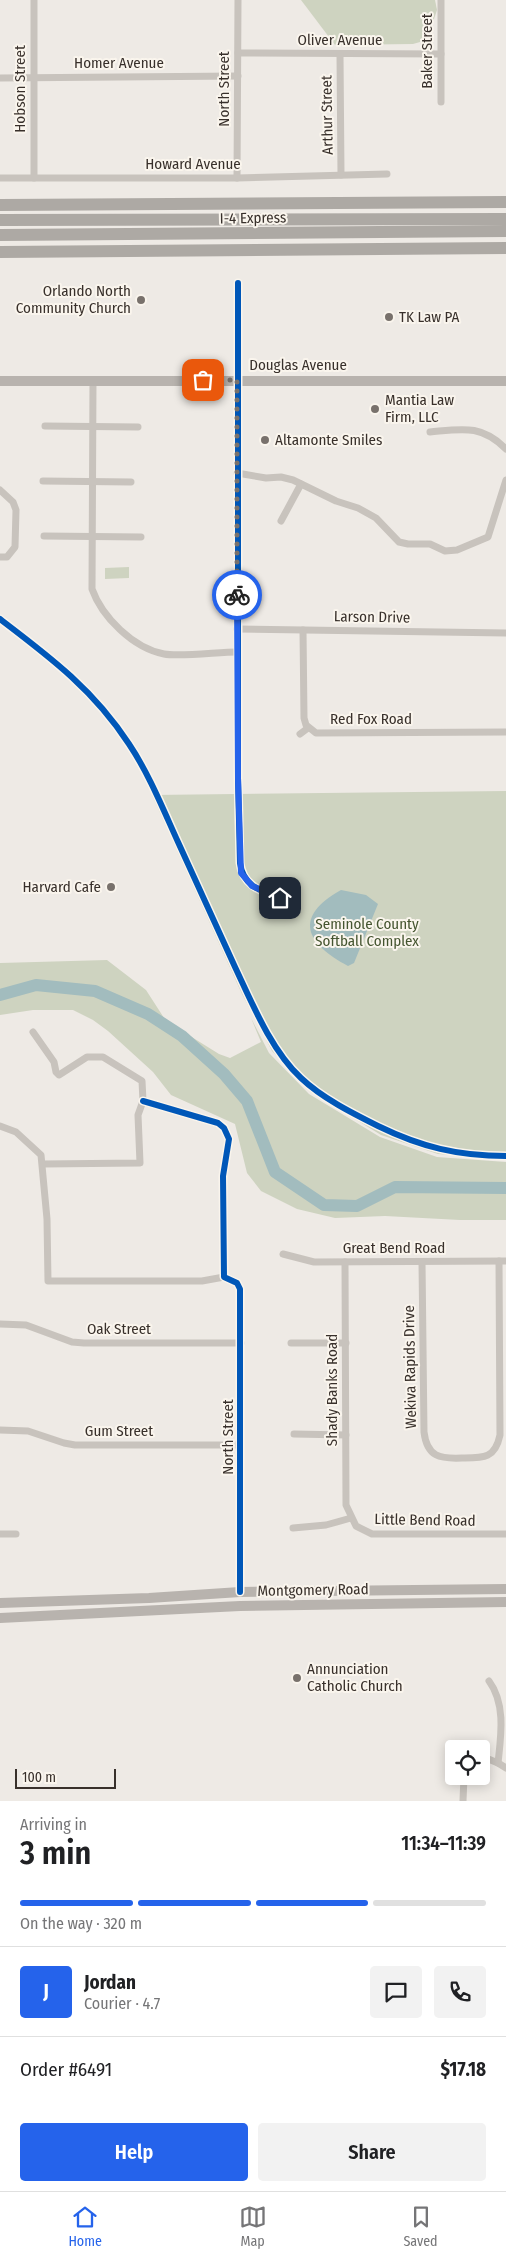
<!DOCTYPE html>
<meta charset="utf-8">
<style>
:root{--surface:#fff;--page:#f2f2f2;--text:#202124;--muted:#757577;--line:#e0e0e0;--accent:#2563eb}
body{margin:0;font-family:"Fira Sans Condensed",sans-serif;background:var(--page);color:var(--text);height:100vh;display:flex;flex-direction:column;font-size:19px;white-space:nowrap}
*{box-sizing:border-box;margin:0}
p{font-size:16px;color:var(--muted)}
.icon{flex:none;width:28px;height:28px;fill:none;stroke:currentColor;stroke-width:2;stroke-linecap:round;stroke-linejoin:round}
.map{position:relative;height:1801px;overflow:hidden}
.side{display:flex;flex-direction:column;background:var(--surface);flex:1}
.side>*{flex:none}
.controls{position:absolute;left:445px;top:1740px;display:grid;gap:10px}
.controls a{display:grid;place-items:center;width:45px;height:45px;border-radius:5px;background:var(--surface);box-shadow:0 2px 12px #0003;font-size:25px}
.scale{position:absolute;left:15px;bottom:12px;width:101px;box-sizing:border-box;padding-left:5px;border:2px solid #38302b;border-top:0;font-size:14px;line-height:18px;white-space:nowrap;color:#38302b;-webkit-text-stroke:4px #faf5ed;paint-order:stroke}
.pin{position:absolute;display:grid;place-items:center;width:42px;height:42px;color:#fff;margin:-21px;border-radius:10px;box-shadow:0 2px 8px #0006}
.courier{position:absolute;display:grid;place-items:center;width:50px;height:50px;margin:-25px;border:4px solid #2563eb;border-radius:50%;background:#fff;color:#222;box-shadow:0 1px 6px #0007}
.head em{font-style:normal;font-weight:600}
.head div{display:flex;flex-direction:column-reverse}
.head{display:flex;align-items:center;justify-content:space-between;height:85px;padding:0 20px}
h1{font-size:32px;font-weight:600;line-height:38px}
.bar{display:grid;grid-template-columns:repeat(4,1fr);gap:8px 5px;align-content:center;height:60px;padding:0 20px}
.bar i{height:6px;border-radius:4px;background:var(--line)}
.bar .active{background:var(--accent)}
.bar p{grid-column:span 4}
.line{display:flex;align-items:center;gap:12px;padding:0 20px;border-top:1px solid var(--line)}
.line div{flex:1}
.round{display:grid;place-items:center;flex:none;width:52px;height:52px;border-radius:5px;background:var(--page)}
.action{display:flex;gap:10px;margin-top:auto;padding:10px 20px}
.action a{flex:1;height:58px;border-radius:5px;background:var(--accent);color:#fff;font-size:20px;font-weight:600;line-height:58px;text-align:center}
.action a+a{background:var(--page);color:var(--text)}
.menu{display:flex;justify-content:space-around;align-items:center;height:70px;border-top:1px solid var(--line);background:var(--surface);font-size:14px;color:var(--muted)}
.menu a{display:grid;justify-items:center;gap:2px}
.menu .active{color:var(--accent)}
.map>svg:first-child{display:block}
.green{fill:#ced3c0}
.water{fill:#a2bcbe}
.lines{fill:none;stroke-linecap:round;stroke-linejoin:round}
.river{stroke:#a2bcbe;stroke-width:12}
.street{stroke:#c8c3bd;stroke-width:7}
.secondary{stroke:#b8b3ae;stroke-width:10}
.highway{stroke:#ada9a4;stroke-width:12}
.cycleway-casing{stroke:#faf5ed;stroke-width:9}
.cycleway{stroke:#0057b8;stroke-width:6}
.done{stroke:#78716c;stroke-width:5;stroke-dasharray:0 9}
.route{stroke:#2563eb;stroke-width:6}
.poi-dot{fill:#78716c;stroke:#faf5ed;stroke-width:2}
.labels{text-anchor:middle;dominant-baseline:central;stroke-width:4;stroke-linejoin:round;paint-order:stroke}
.street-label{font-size:15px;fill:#38302b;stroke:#faf5ed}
.poi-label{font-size:15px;fill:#38302b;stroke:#faf5ed;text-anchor:start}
.park-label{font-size:15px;fill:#455530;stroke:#faf5ed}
</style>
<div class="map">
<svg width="506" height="1801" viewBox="0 0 506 1801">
<rect width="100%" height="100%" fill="#eeeae5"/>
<g class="green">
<polygon points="301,0 435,0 437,10 427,40 413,44 335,45"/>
<polygon points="129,567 129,578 105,579 105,568"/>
<polygon points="506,791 506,1159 438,1154 381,1135 311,1092 272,1051 242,994 152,795"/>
<polygon points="107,960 146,990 166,1021 219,1054 230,1058 261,1042 251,1018 269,1053 309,1094 380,1137 437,1157 506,1162 506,1220 460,1220 385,1216 335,1218 297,1209 261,1191 247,1173 235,1124 171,1095 153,1072 108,1031 93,1020 73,1010 33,1010 0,1015 0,963"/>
</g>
<path class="water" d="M 341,890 L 366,895 L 378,904 L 354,963 L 348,966 C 305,943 293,917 341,890 Z"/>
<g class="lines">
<polyline class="river" points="0,995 36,985 95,991 148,1014 182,1036 224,1074 247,1101 275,1172 324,1205 357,1206 395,1187 506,1188"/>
<g class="street">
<polyline points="238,53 441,54"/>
<polyline points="340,55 341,175"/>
<polyline points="0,78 238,76"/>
<polyline points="441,102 441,0"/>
<polyline points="0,178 237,178 387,174"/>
<polyline points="34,178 34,0"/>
<polyline points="237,178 238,0"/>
<path d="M 238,283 L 238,778 L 240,863 C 243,886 261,891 279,898"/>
<path d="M 93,380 L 92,589 C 102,617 133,648 164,654 C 180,657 219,652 237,652"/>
<polyline points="45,426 138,427"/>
<path d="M 430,432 C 462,429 481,424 506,449"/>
<polyline points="237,473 266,478 281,477 293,480 336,501 358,508 376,518 399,542 408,544 430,544 445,551 457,550 488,537 506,480"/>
<polyline points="43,481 131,482"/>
<polyline points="0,490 13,502 16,510 15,547 7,557 0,557"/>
<polyline points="281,521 301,484"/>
<polyline points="44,536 141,537"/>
<polyline points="237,629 506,633"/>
<polyline points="303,630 304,718 306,725 316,733 506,732"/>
<polyline points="300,734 308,728"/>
<polyline points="33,1032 54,1062 56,1072 59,1075 87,1057 103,1057 142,1081 143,1101 138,1115 140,1163 43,1164"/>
<polyline points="143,1101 218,1123 224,1128 229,1139 223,1176 224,1277 237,1283 240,1289 240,1592"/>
<polyline points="0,1126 16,1132 41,1155 47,1219 48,1281 202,1281 224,1277"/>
<polyline points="283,1254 314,1262 506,1261"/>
<polyline points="345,1262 346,1505 356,1526 372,1534 506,1534"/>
<path d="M 422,1262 L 424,1432 C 427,1457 440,1459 462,1458 C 483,1458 495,1459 500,1435 L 499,1261"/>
<polyline points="0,1324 26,1325 72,1342 84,1343 241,1343"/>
<polyline points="291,1343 346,1343"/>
<polyline points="0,1430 28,1431 64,1443 75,1445 240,1445"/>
<polyline points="294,1434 346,1435"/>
<polyline points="293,1528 326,1525 351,1518"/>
<polyline points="0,1534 16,1534"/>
<path d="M 481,1756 L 498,1763 C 501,1736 506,1704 489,1681"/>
<polyline points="498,1763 506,1768"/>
<polyline points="463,1801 464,1776"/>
</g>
<g class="secondary">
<polyline points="0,381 506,381"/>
<polyline points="0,1603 149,1598 240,1592 506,1589"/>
<polyline points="0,1618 240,1606 506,1602"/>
</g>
<g class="highway">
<polyline points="0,205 506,202"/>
<polyline points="0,220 506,219"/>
<polyline points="0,235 506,231"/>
<polyline points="0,252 506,248"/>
</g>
<g class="cycleway-casing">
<g id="cycleway">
<path d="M 238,283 L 238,778 L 240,863 C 243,886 261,891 279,898"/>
<path d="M 0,619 C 50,657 94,690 129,744 C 149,774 163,809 178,842 C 197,884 216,925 235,967 C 252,1003 271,1050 301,1078 C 322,1098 352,1113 378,1126 C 421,1147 458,1156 506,1156"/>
<polyline points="143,1101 218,1123 224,1128 229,1139 223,1176 224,1277 237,1283 240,1289 240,1592"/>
</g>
</g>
<use href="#cycleway" class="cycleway"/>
</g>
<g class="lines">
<polyline class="done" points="203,380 237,380 237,595"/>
<polyline class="route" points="237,595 238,778 241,873 252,886 280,898"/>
</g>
<g class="poi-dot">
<circle cx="141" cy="300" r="5"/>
<circle cx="389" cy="317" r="5"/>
<circle cx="375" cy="409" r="5"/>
<circle cx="265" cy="440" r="5"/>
<circle cx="111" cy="887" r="5"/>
<circle cx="297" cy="1678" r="5"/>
</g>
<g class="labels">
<g class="street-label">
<text x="340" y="40">Oliver Avenue</text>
<text transform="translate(427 51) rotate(-90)">Baker Street</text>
<text x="119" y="63">Homer Avenue</text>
<text transform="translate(20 89) rotate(-90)">Hobson Street</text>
<text transform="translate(224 89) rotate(-90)">North Street</text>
<text transform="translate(327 115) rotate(-91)">Arthur Street</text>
<text x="193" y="164">Howard Avenue</text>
<text transform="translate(253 218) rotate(-1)">I-4 Express</text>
<text x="298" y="365">Douglas Avenue</text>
<text transform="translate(372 617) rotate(1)">Larson Drive</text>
<text x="371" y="719">Red Fox Road</text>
<text x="394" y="1248">Great Bend Road</text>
<text x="119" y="1329">Oak Street</text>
<text transform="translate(410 1367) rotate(-91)">Wekiva Rapids Drive</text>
<text transform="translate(332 1390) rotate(-90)">Shady Banks Road</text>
<text x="119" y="1431">Gum Street</text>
<text transform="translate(228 1437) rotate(-90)">North Street</text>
<text transform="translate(425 1520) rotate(1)">Little Bend Road</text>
<text transform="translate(313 1590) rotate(-1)">Montgomery Road</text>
</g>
<g class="poi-label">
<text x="131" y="291" text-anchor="end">Orlando North<tspan x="131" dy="17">Community Church</tspan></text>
<text x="399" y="317">TK Law PA</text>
<text x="385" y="400">Mantia Law<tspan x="385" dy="17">Firm, LLC</tspan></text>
<text x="275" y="440">Altamonte Smiles</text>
<text x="101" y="887" text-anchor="end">Harvard Cafe</text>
<text x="307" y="1669">Annunciation<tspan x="307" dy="17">Catholic Church</tspan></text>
</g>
<g class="park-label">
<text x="367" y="924">Seminole County<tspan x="367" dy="17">Softball Complex</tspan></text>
</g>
</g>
</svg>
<div class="controls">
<a><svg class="icon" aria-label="locate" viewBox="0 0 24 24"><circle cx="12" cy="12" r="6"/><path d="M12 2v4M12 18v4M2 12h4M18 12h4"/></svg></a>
</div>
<div class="scale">100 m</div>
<div class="pin" style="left:203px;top:380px;background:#ea580c"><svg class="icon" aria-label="bag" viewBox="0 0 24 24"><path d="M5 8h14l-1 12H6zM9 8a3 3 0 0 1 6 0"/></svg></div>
<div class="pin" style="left:280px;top:898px;background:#1f2937"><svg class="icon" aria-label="home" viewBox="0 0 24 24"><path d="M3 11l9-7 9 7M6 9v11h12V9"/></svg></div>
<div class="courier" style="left:237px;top:595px"><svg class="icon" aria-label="bike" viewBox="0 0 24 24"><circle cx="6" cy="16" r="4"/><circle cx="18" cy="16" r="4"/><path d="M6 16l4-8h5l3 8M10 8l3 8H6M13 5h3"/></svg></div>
</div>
<section class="side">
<div class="head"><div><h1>3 min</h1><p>Arriving in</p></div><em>11:34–11:39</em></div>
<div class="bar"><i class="active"></i><i class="active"></i><i class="active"></i><i></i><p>On the way · 320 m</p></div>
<div class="line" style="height:90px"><b class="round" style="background:var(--accent);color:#fff">J</b><div><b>Jordan</b><p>Courier · 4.7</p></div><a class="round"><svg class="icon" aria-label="chat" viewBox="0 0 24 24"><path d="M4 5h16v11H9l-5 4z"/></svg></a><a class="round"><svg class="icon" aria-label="phone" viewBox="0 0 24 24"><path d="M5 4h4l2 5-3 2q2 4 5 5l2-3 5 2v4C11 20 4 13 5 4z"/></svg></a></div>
<div class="line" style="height:65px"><div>Order #6491</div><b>$17.18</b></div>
<div class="action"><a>Help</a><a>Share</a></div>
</section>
<nav class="menu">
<a class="active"><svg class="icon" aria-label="home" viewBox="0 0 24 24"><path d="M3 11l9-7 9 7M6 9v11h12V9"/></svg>Home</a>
<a><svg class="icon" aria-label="map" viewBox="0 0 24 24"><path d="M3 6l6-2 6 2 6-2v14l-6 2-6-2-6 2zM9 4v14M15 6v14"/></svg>Map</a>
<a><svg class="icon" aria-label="saved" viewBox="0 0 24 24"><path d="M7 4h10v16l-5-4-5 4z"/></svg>Saved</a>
</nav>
